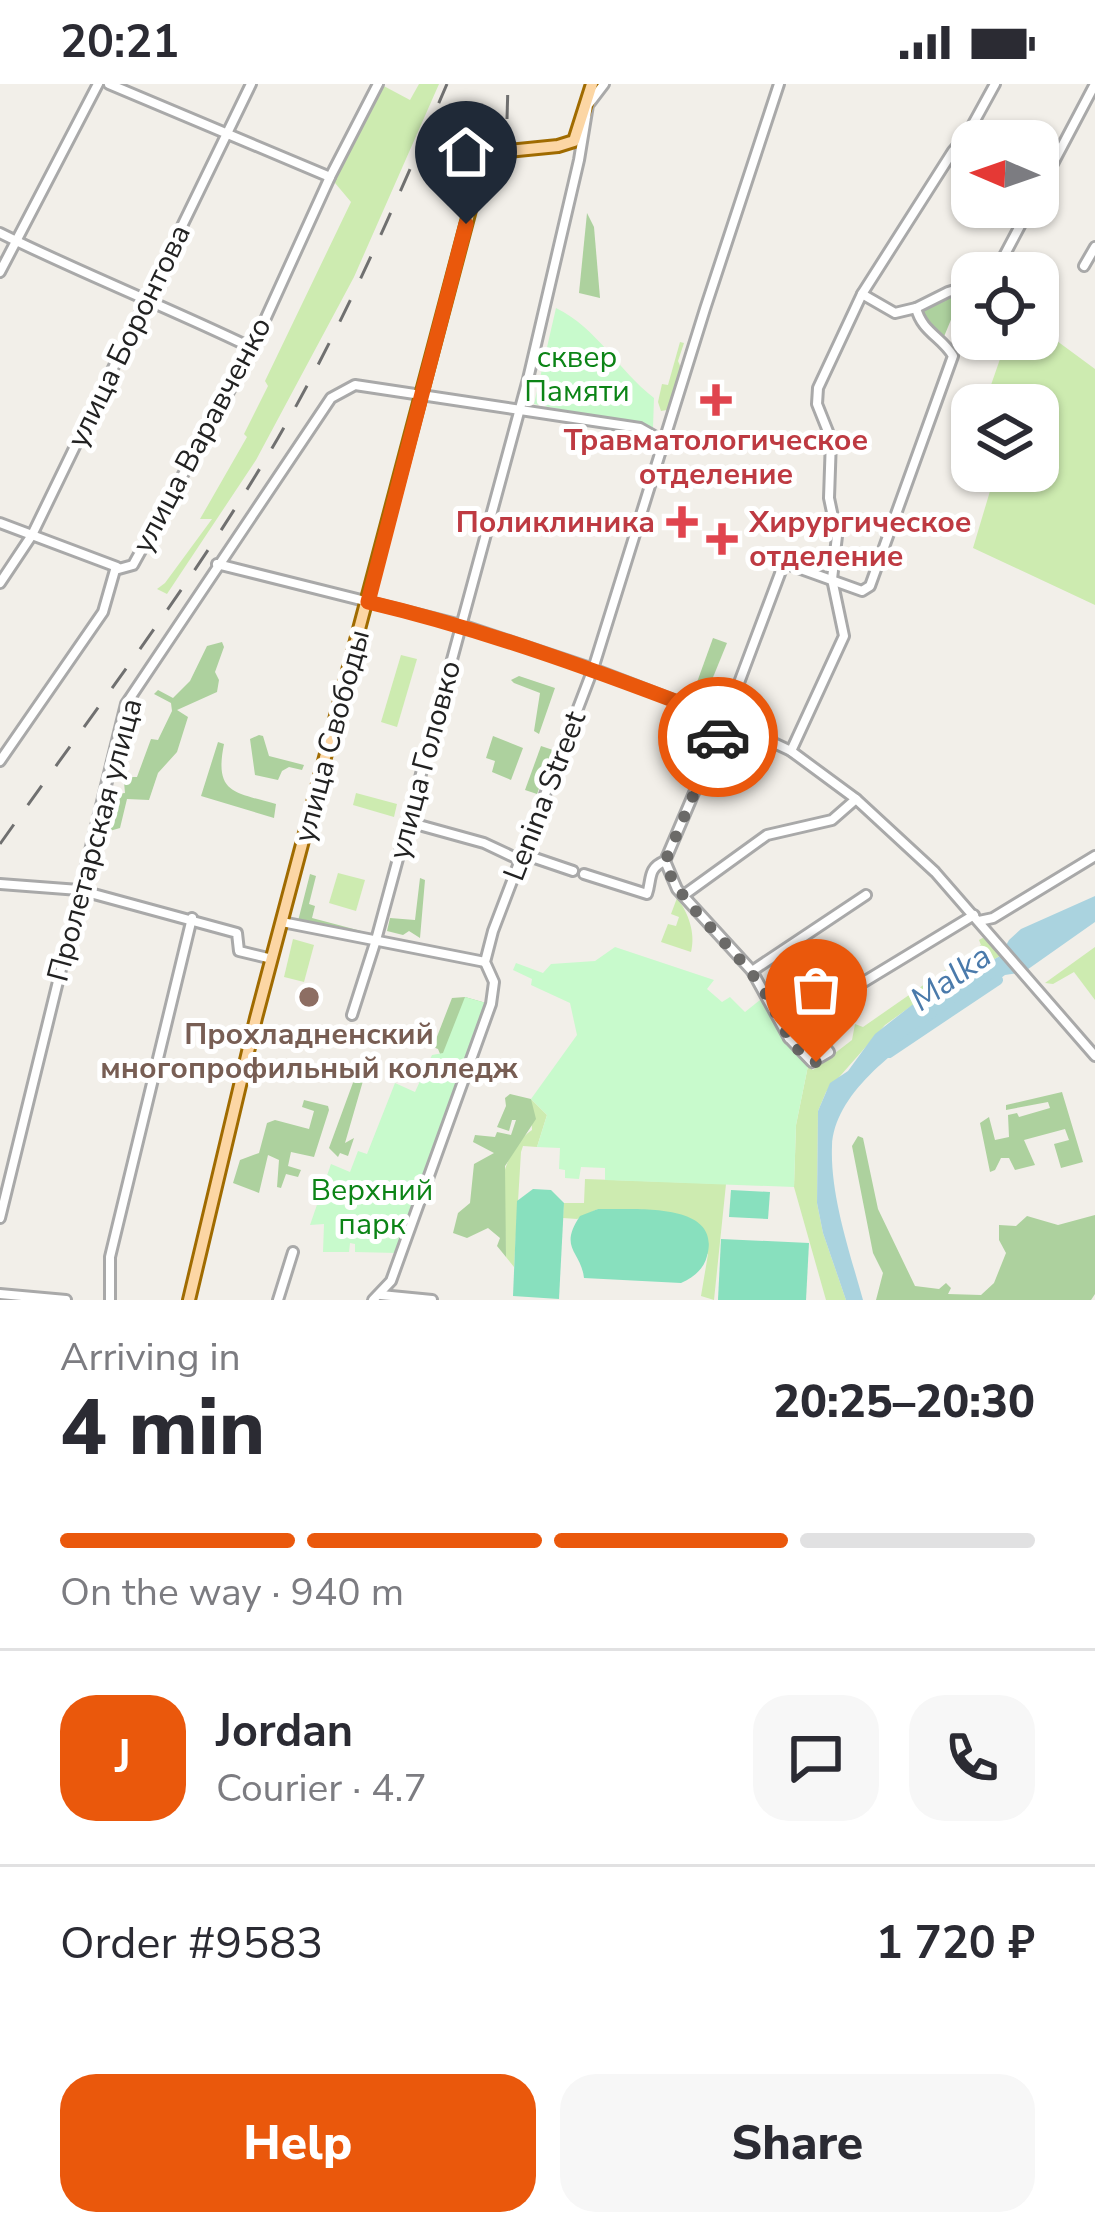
<!DOCTYPE html>
<meta charset="utf-8">
<style>
:root{--surface:#fff;--page:#f7f7f7;--text:#2b2b33;--muted:#7c7c81;--line:#e1e1e2;--accent:#ea580c}
body{margin:0;font-family:"Nunito Sans",sans-serif;background:var(--page);color:var(--text);height:100vh;display:flex;flex-direction:column;font-size:45px;white-space:nowrap}
*{box-sizing:border-box;margin:0}
p{font-size:39px;color:var(--muted)}
.icon{flex:none;width:66px;height:66px;fill:none;stroke:currentColor;stroke-width:2;stroke-linecap:round;stroke-linejoin:round}
.map{position:relative;height:1216px;overflow:hidden}
.sheet{display:flex;flex-direction:column;background:var(--surface);flex:1}
.sheet>*{flex:none}
.needle{width:78px;rotate:272deg}
.fabs{position:absolute;left:951px;top:36px;display:grid;gap:24px}
.fabs a{display:grid;place-items:center;width:108px;height:108px;border-radius:24px;background:var(--surface);box-shadow:0 3px 9px #0004;font-size:60px}
.pin{position:absolute;display:grid;place-items:center;width:102px;height:102px;color:#fff;margin:-123px -51px;border-radius:50% 50% 50% 0;rotate:-45deg;box-shadow:0 0 12px #0007}
.pin .icon{rotate:45deg}
.courier{position:absolute;display:grid;place-items:center;width:120px;height:120px;margin:-60px;border:9px solid #ea580c;border-radius:50%;background:#fff;color:#222;box-shadow:0 3px 15px #0007}
.head em{font-style:normal;font-weight:800}
.head div{display:flex;flex-direction:column-reverse}
.head{display:flex;align-items:center;justify-content:space-between;height:204px;padding:0 60px}
h1{font-size:78px;font-weight:800;line-height:90px}
.bar{display:grid;grid-template-columns:repeat(4,1fr);gap:18px 12px;align-content:center;height:144px;padding:0 60px}
.bar i{height:15px;border-radius:9px;background:var(--line)}
.bar .current{background:var(--accent)}
.bar p{grid-column:span 4}
.line{display:flex;align-items:center;gap:30px;padding:0 60px;border-top:3px solid var(--line)}
.line div{flex:1}
.round{display:grid;place-items:center;flex:none;width:126px;height:126px;border-radius:36px;background:var(--page)}
.button{display:flex;gap:24px;margin-top:auto;padding:24px 60px}
.button a{flex:1;height:138px;border-radius:36px;background:var(--accent);color:#fff;font-size:48px;font-weight:800;line-height:138px;text-align:center}
.button a+a{background:var(--page);color:var(--text)}
.status{display:flex;justify-content:space-between;align-items:center;height:84px;padding:0 60px;background:var(--surface);direction:ltr}
.status svg{height:33px;fill:currentColor}
.map>svg:first-child{display:block}
.grass{fill:#cdebb0}
.forest{fill:#add19e}
.park{fill:#c8facc}
.pitch{fill:#88e0be}
.water{fill:#aad3df}
.lines{fill:none;stroke-linecap:round;stroke-linejoin:round}
.river{stroke:#aad3df;stroke-width:10}
.minor-casing{stroke:#a9a9a9;stroke-width:14}
.major-casing{stroke:#a06b00;stroke-width:16}
.minor{stroke:#fff;stroke-width:8}
.major{stroke:#fcd6a4;stroke-width:10}
.rail{stroke:#707070;stroke-width:3;stroke-dasharray:24 24;stroke-linecap:butt}
.done{stroke:#6b6a68;stroke-width:12;stroke-dasharray:0 21.6}
.route{stroke:#ea580c;stroke-width:15}
.health-dot{fill:#e0444e;stroke:#fff;stroke-width:4.5}
.education-dot{fill:#8d6e63;stroke:#fff;stroke-width:4.5}
.labels{text-anchor:middle;dominant-baseline:central;stroke-width:10;stroke-linejoin:round;paint-order:stroke}
.street-label{font-size:30px;fill:#222;stroke:#fff}
.park-label{font-size:30px;fill:#0c8416;stroke:#fff}
.health-label{font-size:30px;font-weight:bold;fill:#be3a42;stroke:#fff}
.education-label{font-size:30px;font-weight:bold;fill:#785e54;stroke:#fff}
.water-label{font-size:33px;font-style:italic;fill:#4a7aab;stroke:#fff}
</style>
<div class="status"><b>20:21</b><svg viewBox="0 0 49 12"><path d="M0 12V9h3v3zM5 12V6h3v6zM10 12V3h3v9zM15 12V0h3v12zM26 1h20v11H26zM47 4h2v5h-2z"/></svg></div>
<div class="map">
<svg width="1095" height="1216" viewBox="0 0 1095 1216">
<rect width="100%" height="100%" fill="#f2efe9"/>
<g class="grass">
<polygon points="380,0 410,16 419,0 439,0 354,193 256,376 167,510 157,505 165,499 212,435 200,435 247,353 244,350 268,302 265,297 351,118 330,93"/>
<polygon points="1038,243 1095,285 1095,521 973,464 996,387 1038,387 1038,321 984,321 1007,255 1038,255"/>
<polygon points="680,258 684,259 678,277 681,284 667,326 661,327 658,318 662,300 668,301"/>
<polygon points="401,571 417,575 397,643 381,638"/>
<polygon points="356,709 397,720 394,733 353,721"/>
<polygon points="338,789 365,796 356,827 329,819"/>
<path d="M 677,814 C 688,828 696,849 691,868 L 661,858 L 668,840 L 676,842 L 679,833 L 671,830 Z"/>
<polygon points="986,852 1000,872 921,915 885,941 826,1008 818,1027 817,1119 823,1149 846,1216 826,1216 794,1103 796,1041 808,982 813,986 852,956 855,940 863,943 981,861 979,856"/>
<polygon points="293,855 314,861 304,898 284,893"/>
<polygon points="1095,863 1095,916 1074,888 1053,900 1045,899"/>
<path d="M 531,1015 L 547,1031 L 537,1063 L 523,1062 L 521,1068 L 514,1183 L 506,1173 L 503,1094 C 506,1077 517,1056 532,1046 Z"/>
<polygon points="585,1095 726,1100 714,1216 701,1212 708,1170 598,1125 577,1135 563,1134 564,1119 584,1119"/>
</g>
<g class="forest">
<polygon points="587,129 594,143 600,214 579,209"/>
<polygon points="972,205 972,231 955,226 943,255 933,248 922,225 946,212"/>
<polygon points="713,554 727,559 707,608 696,601"/>
<polygon points="222,558 224,563 215,588 219,596 217,608 177,626 188,633 177,668 158,689 149,716 127,715 120,744 106,748 104,743 114,710 125,709 124,698 128,693 137,693 151,655 158,656 172,627 171,619 154,610 158,606 173,614 190,597 207,562"/>
<polygon points="519,592 555,604 539,650 534,647 540,609 514,599 511,596"/>
<polygon points="259,651 263,652 269,672 304,681 302,686 289,683 282,687 278,696 255,691 250,655"/>
<polygon points="493,652 523,664 511,696 492,688 495,677 486,674"/>
<path d="M 218,658 L 224,660 C 214,710 234,708 276,720 L 274,734 L 201,712 Z"/>
<polygon points="541,662 553,666 537,710 525,706"/>
<polygon points="310,790 316,792 309,820 315,822 312,834 365,848 298,837"/>
<polygon points="420,794 425,796 420,854 409,847 403,851 387,847 390,834 415,836"/>
<polygon points="465,913 486,919 455,1006 438,965 433,963 452,914"/>
<polygon points="358,985 365,990 345,1059 354,1054 348,1072 340,1069 338,1073 329,1064"/>
<polygon points="1062,1008 1083,1078 1061,1084 1054,1060 1069,1056 1065,1045 1024,1056 1035,1081 1015,1086 1009,1074 1001,1074 995,1086 990,1088 980,1039 989,1033 995,1056 1009,1053 1008,1031 1017,1029 1019,1033 1050,1024 1048,1018 1006,1026 1006,1021"/>
<polygon points="510,1010 531,1015 536,1035 505,1082 506,1173 497,1162 500,1154 488,1144 467,1154 453,1149 458,1129 470,1119 474,1080 494,1069 473,1058 475,1051 495,1053 497,1048 511,1051 516,1036 512,1036 509,1047 497,1043 506,1022 505,1014"/>
<polygon points="304,1016 328,1022 329,1026 314,1073 291,1068 288,1082 301,1086 298,1093 286,1090 281,1104 277,1103 279,1076 268,1071 259,1109 233,1099 240,1076 259,1069 267,1039 275,1036 309,1045 314,1027 302,1023"/>
<polygon points="858,1052 863,1054 878,1125 915,1202 939,1205 946,1199 951,1204 948,1210 981,1211 994,1199 1006,1169 999,1156 999,1141 1016,1142 1027,1132 1058,1141 1095,1131 1095,1210 1091,1216 876,1216 883,1189 873,1169 852,1062"/>
</g>
<g class="park">
<path d="M 556,224 C 597,244 618,286 654,314 L 653,344 L 534,320 Z"/>
<polygon points="615,863 714,896 707,905 722,918 730,913 745,928 765,912 780,951 808,982 796,1041 794,1103 605,1096 605,1084 581,1083 579,1095 565,1094 565,1086 559,1085 560,1064 537,1063 547,1031 531,1015 577,951 570,919 531,901 532,895 513,886 516,879 543,889 551,880 595,877"/>
<polygon points="465,913 486,919 397,1169 355,1168 355,1160 350,1159 349,1168 323,1168 324,1140 310,1141 331,1080 350,1088 358,1067 367,1070 395,999 415,1008 432,971 443,969"/>
</g>
<g class="pitch">
<polygon points="533,1105 551,1106 564,1119 559,1215 513,1212 517,1117"/>
<polygon points="731,1106 770,1108 768,1135 729,1133"/>
<path d="M 598,1125 C 630,1126 723,1116 707,1172 C 704,1185 693,1194 681,1199 L 584,1194 C 581,1167 558,1165 580,1132 Z"/>
<polygon points="721,1155 809,1159 806,1216 718,1216"/>
</g>
<path class="water" d="M 1095,812 L 1095,838 L 1024,888 L 1005,891 C 954,930 835,989 832,1062 C 830,1111 850,1169 863,1216 L 846,1216 L 823,1149 L 817,1119 L 818,1027 L 830,999 L 848,987 L 875,950 L 912,921 L 1000,872 L 1009,856 L 1021,845 Z"/>
<g class="lines">
<polyline class="river" points="889,969 998,896"/>
<g class="minor-casing">
<g id="minor">
<polyline points="109,0 330,93"/>
<polyline points="1038,108 1095,0"/>
<path d="M 0,149 C 83,190 167,223 250,263"/>
<polyline points="1084,182 1095,163"/>
<polyline points="0,188 98,0"/>
<polyline points="995,189 1030,123"/>
<polyline points="862,210 895,229 916,224"/>
<polyline points="0,439 117,483"/>
<polyline points="217,480 461,541 593,585 725,636 791,667 856,715 935,788 1095,972"/>
<polyline points="0,499 32,451 251,0"/>
<polyline points="791,667 844,552 832,495 837,452 829,414 831,355 817,320 818,304 862,210 953,67 967,51 995,0"/>
<polyline points="0,677 103,528 115,486 133,481 248,273 330,93 378,0"/>
<polyline points="408,738 484,759 520,776"/>
<polyline points="523,770 573,787"/>
<polyline points="665,777 677,805 752,887 789,954 811,930 974,831"/>
<path d="M 584,790 L 647,810 C 652,796 647,784 665,777 L 725,636 L 784,479 L 862,507 L 870,502 L 953,272 C 942,253 922,248 916,224 L 948,208 L 972,201"/>
<polyline points="0,800 79,806 237,849 239,867 272,875"/>
<polyline points="684,811 767,751 832,736 856,715"/>
<polyline points="979,837 993,834 1095,772"/>
<polyline points="282,838 485,878"/>
<polyline points="752,887 866,811"/>
<polyline points="352,931 376,856 528,295 579,76 588,21 604,0"/>
<polyline points="789,954 812,978 829,968 805,937"/>
<polyline points="0,1134 126,620 331,314 355,301 640,344 663,357"/>
<polyline points="0,1210 66,1216"/>
<polyline points="381,1211 432,1216"/>
<polyline points="110,1216 110,1173 192,834"/>
<polyline points="278,1216 293,1168"/>
<polyline points="373,1216 391,1197 491,920 494,898 485,878 493,847 593,585 705,225 779,0"/>
</g>
</g>
<g class="major-casing">
<polyline id="major" points="189,1216 256,934 478,96 483,83 497,68 558,62 574,57 592,0"/>
</g>
<use href="#minor" class="minor"/>
<use href="#major" class="major"/>
<g class="rail">
<polyline points="507,35 508,0"/>
<path d="M 0,760 C 94,627 196,495 278,354 C 344,240 395,120 447,0"/>
</g>
</g>
<g class="lines">
<path class="done" d="M 718,653 L 665,778 C 679,824 747,870 772,921 C 783,942 793,969 816,978"/>
<path class="route" d="M 466,140 L 368,518 C 491,547 608,591 725,636 L 718,653"/>
</g>
<g class="health-dot">
<path d="M710 298h12v12h12v12h-12v12h-12v-12h-12v-12h12z"/>
<path d="M676 420h12v12h12v12h-12v12h-12v-12h-12v-12h12z"/>
<path d="M716 437h12v12h12v12h-12v12h-12v-12h-12v-12h12z"/>
</g>
<circle class="education-dot" cx="309" cy="913" r="12"/>
<g class="labels">
<g class="street-label">
<text transform="translate(129 252) rotate(-64)">улица Боронтова</text>
<text transform="translate(202 351) rotate(-62)">улица Варавченко</text>
<text transform="translate(332 652) rotate(-75)">улица Свободы</text>
<text transform="translate(425 676) rotate(-75)">улица Головко</text>
<text transform="translate(545 712) rotate(-69)">Lenina Street</text>
<text transform="translate(95 756) rotate(-75)">Пролетарская улица</text>
</g>
<g class="park-label">
<text x="577" y="273">сквер<tspan x="577" dy="34">Памяти</tspan></text>
<text x="372" y="1106">Верхний<tspan x="372" dy="34">парк</tspan></text>
</g>
<g class="health-label">
<text x="716" y="356">Травматологическое<tspan x="716" dy="34">отделение</tspan></text>
<text x="655" y="438" text-anchor="end">Поликлиника</text>
<text x="749" y="438" text-anchor="start">Хирургическое<tspan x="749" dy="34">отделение</tspan></text>
</g>
<g class="education-label">
<text x="309" y="950">Прохладненский<tspan x="309" dy="34">многопрофильный колледж</tspan></text>
</g>
<g class="water-label">
<text transform="translate(951 894) rotate(-35)">Malka</text>
</g>
</g>
</svg>
<div class="fabs">
<a><svg class="needle" viewBox="-14 -14 28 28"><path d="M0-13l5 13h-10z" fill="#e53935"/><path d="M0 13l5-13h-10z" fill="#7c7c81"/></svg></a>
<a><svg class="icon" aria-label="locate" viewBox="0 0 24 24"><circle cx="12" cy="12" r="6"/><path d="M12 2v4M12 18v4M2 12h4M18 12h4"/></svg></a>
<a><svg class="icon" aria-label="layers" viewBox="0 0 24 24"><path d="M12 4l9 5-9 5-9-5zM3 14l9 5 9-5"/></svg></a>
</div>
<div class="pin" style="left:816px;top:978px;background:#ea580c"><svg class="icon" aria-label="bag" viewBox="0 0 24 24"><path d="M5 8h14l-1 12H6zM9 8a3 3 0 0 1 6 0"/></svg></div>
<div class="pin" style="left:466px;top:140px;background:#1f2937"><svg class="icon" aria-label="home" viewBox="0 0 24 24"><path d="M3 11l9-7 9 7M6 9v11h12V9"/></svg></div>
<div class="courier" style="left:718px;top:653px"><svg class="icon" aria-label="car" viewBox="0 0 24 24"><path d="M5 17H2v-5l4-1 3-4h7l3 4 3 1v5h-3M9 17h6M6 11h13"/><circle cx="7" cy="17" r="2"/><circle cx="17" cy="17" r="2"/></svg></div>
</div>
<section class="sheet">
<div class="head"><div><h1>4 min</h1><p>Arriving in</p></div><em>20:25–20:30</em></div>
<div class="bar"><i class="current"></i><i class="current"></i><i class="current"></i><i></i><p>On the way · 940 m</p></div>
<div class="line" style="height:216px"><b class="round" style="background:var(--accent);color:#fff">J</b><div><b>Jordan</b><p>Courier · 4.7</p></div><a class="round"><svg class="icon" aria-label="chat" viewBox="0 0 24 24"><path d="M4 5h16v11H9l-5 4z"/></svg></a><a class="round"><svg class="icon" aria-label="phone" viewBox="0 0 24 24"><path d="M5 4h4l2 5-3 2q2 4 5 5l2-3 5 2v4C11 20 4 13 5 4z"/></svg></a></div>
<div class="line" style="height:156px"><div>Order #9583</div><b>1 720 ₽</b></div>
<div class="button"><a>Help</a><a>Share</a></div>
</section>
